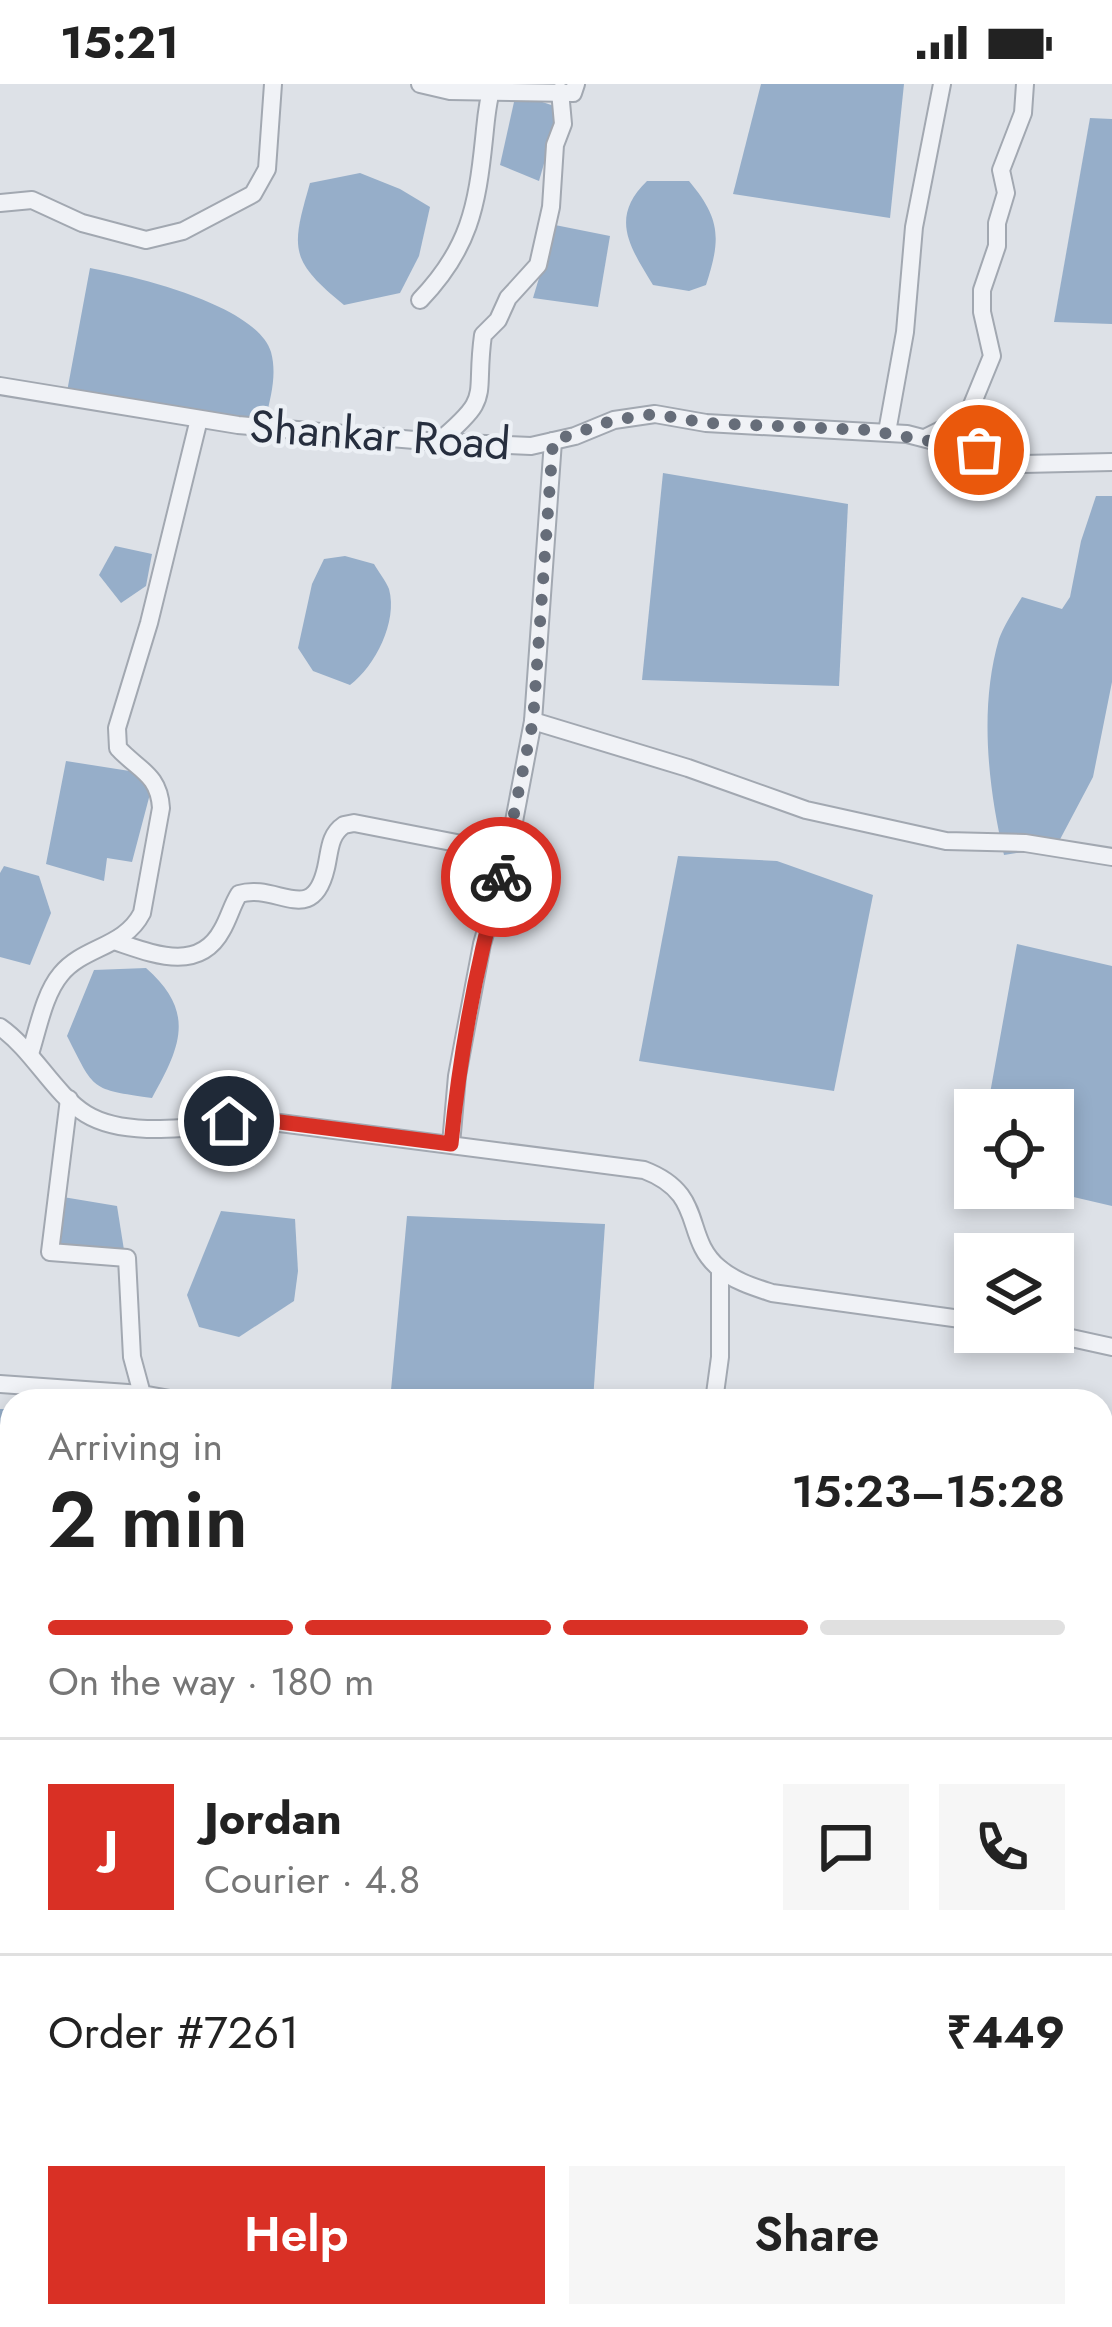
<!DOCTYPE html>
<meta charset="utf-8">
<style>
:root{--surface:#fff;--page:#f6f6f6;--text:#222;--muted:#767676;--line:#e0e0e0;--accent:#d93025}
body{margin:0;font-family:Jost,sans-serif;background:var(--page);color:var(--text);height:100vh;display:flex;flex-direction:column;font-size:45px;white-space:nowrap}
*{box-sizing:border-box;margin:0}
p{font-size:39px;color:var(--muted)}
.icon{flex:none;width:66px;height:66px;fill:none;stroke:currentColor;stroke-width:2;stroke-linecap:round;stroke-linejoin:round}
.map{position:relative;flex:1;overflow:hidden}
.sheet{position:absolute;left:0px;top:1305px;width:1113px;height:939px;display:flex;flex-direction:column;background:var(--surface);border-radius:36px 36px 0 0;box-shadow:0 6px 18px #0003}
.sheet>*{flex:none}
.controls{position:absolute;left:954px;top:1005px;display:grid;gap:24px}
.controls a{display:grid;place-items:center;width:120px;height:120px;border-radius:0px;background:var(--surface);box-shadow:0 6px 18px #0003;font-size:60px}
.pin{position:absolute;display:grid;place-items:center;width:102px;height:102px;color:#fff;margin:-51px;border:6px solid #fff;border-radius:50%;box-shadow:0 3px 12px #0007}
.courier{position:absolute;display:grid;place-items:center;width:120px;height:120px;margin:-60px;border:9px solid #d93025;border-radius:50%;background:#fff;color:#222;box-shadow:0 3px 15px #0007}
.summary em{font-style:normal;font-weight:600}
.summary div{display:flex;flex-direction:column-reverse}
.summary{display:flex;align-items:center;justify-content:space-between;height:204px;padding:0 48px}
h1{font-size:78px;font-weight:600;line-height:90px}
.bar{display:grid;grid-template-columns:repeat(4,1fr);gap:18px 12px;align-content:center;height:144px;padding:0 48px}
.bar i{height:15px;border-radius:9px;background:var(--line)}
.bar .selected{background:var(--accent)}
.bar p{grid-column:span 4}
.line{display:flex;align-items:center;gap:30px;padding:0 48px;border-top:3px solid var(--line)}
.line div{flex:1}
.round{display:grid;place-items:center;flex:none;width:126px;height:126px;border-radius:0px;background:var(--page)}
.action{display:flex;gap:24px;margin-top:auto;padding:24px 48px}
.action a{flex:1;height:138px;border-radius:0px;background:var(--accent);color:#fff;font-size:48px;font-weight:600;line-height:138px;text-align:center}
.action a+a{background:var(--page);color:var(--text)}
.status{display:flex;justify-content:space-between;align-items:center;height:84px;padding:0 60px;background:var(--surface);direction:ltr}
.status svg{height:33px;fill:currentColor}
.map>svg:first-child{display:block}
.water{fill:#96aec9}
.lines{fill:none;stroke-linecap:round;stroke-linejoin:round}
.street-casing{stroke:#a2a8b1;stroke-width:20}
.street{stroke:#f0f2f6;stroke-width:16}
.done{stroke:#666d79;stroke-width:12;stroke-dasharray:0 21.6}
.route{stroke:#d93025;stroke-width:15}
.labels{text-anchor:middle;dominant-baseline:central;stroke-width:9;stroke-linejoin:round;paint-order:stroke}
.street-label{font-size:45px;fill:#262e3e;stroke:#ecf0f5}
</style>
<div class="status"><b>15:21</b><svg viewBox="0 0 49 12"><path d="M0 12V9h3v3zM5 12V6h3v6zM10 12V3h3v9zM15 12V0h3v12zM26 1h20v11H26zM47 4h2v5h-2z"/></svg></div>
<div class="map">
<svg width="1112" height="2243" viewBox="0 0 1112 2243">
<rect width="100%" height="100%" fill="#dde1e7"/>
<g class="water">
<polygon points="761,0 904,0 890,134 733,110"/>
<polygon points="516,9 560,24 539,97 500,81"/>
<polygon points="1090,34 1112,35 1112,240 1054,238"/>
<path d="M 360,89 L 400,105 L 430,123 L 419,172 L 400,209 L 344,221 C 289,176 291,165 310,99 Z"/>
<path d="M 647,97 L 689,97 C 721,135 721,155 706,201 L 689,207 L 653,201 C 630,163 609,134 647,97 Z"/>
<polygon points="555,141 610,152 598,223 533,214"/>
<path d="M 90,184 C 134,192 257,221 271,268 C 277,290 271,312 266,333 L 235,335 L 66,313 Z"/>
<polygon points="663,389 848,420 839,602 642,596"/>
<path d="M 1096,412 L 1112,412 L 1112,598 L 1093,693 L 1056,763 L 1004,771 C 988,703 979,623 999,555 C 1004,541 1014,526 1022,513 L 1062,525 L 1070,513 L 1081,457 Z"/>
<polygon points="115,462 152,470 146,502 121,519 99,491"/>
<path d="M 345,472 L 374,480 C 378,487 386,497 389,505 C 398,538 375,582 350,601 L 313,587 L 298,564 L 312,500 L 324,475 Z"/>
<polygon points="66,677 155,691 132,778 107,774 104,797 46,780"/>
<polygon points="678,772 777,777 873,811 834,1007 639,977"/>
<polygon points="4,782 39,792 51,829 30,881 0,873 0,789"/>
<polygon points="1017,860 1112,882 1112,1122 1035,1104 1053,1104 1053,1026 987,1026"/>
<path d="M 146,884 C 196,928 181,962 152,1014 C 90,1005 95,1007 67,952 L 94,886 Z"/>
<polygon points="57,1112 117,1122 124,1166 50,1165"/>
<polygon points="221,1127 295,1135 298,1187 294,1217 239,1253 199,1243 187,1211"/>
<polygon points="407,1132 605,1140 593,1317 390,1317"/>
<polygon points="0,1325 12,1325 12,1482 0,1476"/>
<polygon points="88,2232 243,2232 243,2243 48,2243"/>
<polygon points="731,2232 962,2232 963,2243 732,2243"/>
</g>
<g class="lines">
<g class="street-casing">
<g id="street">
<polyline points="420,0 450,7 573,9 576,0"/>
<polyline points="0,119 32,116 82,139 146,156 183,147 253,110 267,85 273,0"/>
<path d="M 420,216 C 469,165 477,123 484,55 C 486,37 487,17 493,0"/>
<polyline points="0,302 238,341 438,358 531,362 575,352 614,336 655,330 706,339 907,350 1023,380 1112,378"/>
<polyline points="887,348 905,248 914,143 942,0"/>
<polyline points="927,353 967,333 992,272 982,228 982,206 997,162 997,139 1006,109 1001,86 1023,29 1025,0"/>
<path d="M 438,358 C 494,311 474,316 483,251 L 498,236 L 508,214 L 538,181 L 551,123 L 555,61 L 563,40 L 560,7"/>
<polyline points="533,637 688,684 806,726 946,757 1025,759 1112,773"/>
<path d="M 117,858 C 153,870 199,889 222,846 C 229,834 232,821 239,810 C 277,798 312,844 326,784 C 330,767 329,751 344,741 L 354,739 L 508,769"/>
<path d="M 0,943 C 33,966 54,1010 86,1030 C 133,1059 219,1037 272,1038 L 644,1086 C 707,1110 682,1153 719,1184 C 734,1197 754,1203 772,1209 L 975,1237"/>
<path d="M 30,970 C 38,945 44,910 61,890 C 84,862 124,864 142,829 L 161,724 C 159,690 138,686 118,664 L 117,644 L 149,539 L 199,335"/>
<polyline points="69,1015 50,1168 127,1174 132,1273 142,1310 181,1317"/>
<polyline points="451,1060 457,992 466,944 482,860 508,769 533,637 553,357"/>
<polyline points="1044,1248 1112,1263"/>
<polyline points="0,1300 142,1310"/>
<polyline points="714,1317 720,1273 720,1185"/>
<polyline points="0,1487 12,1495"/>
<polyline points="0,1847 12,1847"/>
<polyline points="0,1987 12,1988"/>
<polyline points="0,2157 12,2154"/>
<polyline points="1101,2160 1112,2161"/>
<polyline points="429,2243 429,2232"/>
<polyline points="694,2243 695,2232"/>
</g>
</g>
<use href="#street" class="street"/>
</g>
<g class="lines">
<polyline class="done" points="501,793 533,637 553,357 614,336 655,330 706,339 868,346 979,366"/>
<path class="route" d="M 229,1037 L 272,1037 L 451,1060 C 460,969 476,881 501,793"/>
</g>
<g class="labels">
<g class="street-label">
<text transform="translate(380 351) rotate(4)">Shankar Road</text>
</g>
</g>
</svg>
<div class="controls">
<a><svg class="icon" aria-label="locate" viewBox="0 0 24 24"><circle cx="12" cy="12" r="6"/><path d="M12 2v4M12 18v4M2 12h4M18 12h4"/></svg></a>
<a><svg class="icon" aria-label="layers" viewBox="0 0 24 24"><path d="M12 4l9 5-9 5-9-5zM3 14l9 5 9-5"/></svg></a>
</div>
<div class="pin" style="left:979px;top:366px;background:#ea580c"><svg class="icon" aria-label="bag" viewBox="0 0 24 24"><path d="M5 8h14l-1 12H6zM9 8a3 3 0 0 1 6 0"/></svg></div>
<div class="pin" style="left:229px;top:1037px;background:#1f2937"><svg class="icon" aria-label="home" viewBox="0 0 24 24"><path d="M3 11l9-7 9 7M6 9v11h12V9"/></svg></div>
<div class="courier" style="left:501px;top:793px"><svg class="icon" aria-label="bike" viewBox="0 0 24 24"><circle cx="6" cy="16" r="4"/><circle cx="18" cy="16" r="4"/><path d="M6 16l4-8h5l3 8M10 8l3 8H6M13 5h3"/></svg></div>
<section class="sheet">
<div class="summary"><div><h1>2 min</h1><p>Arriving in</p></div><em>15:23–15:28</em></div>
<div class="bar"><i class="selected"></i><i class="selected"></i><i class="selected"></i><i></i><p>On the way · 180 m</p></div>
<div class="line" style="height:216px"><b class="round" style="background:var(--accent);color:#fff">J</b><div><b>Jordan</b><p>Courier · 4.8</p></div><a class="round"><svg class="icon" aria-label="chat" viewBox="0 0 24 24"><path d="M4 5h16v11H9l-5 4z"/></svg></a><a class="round"><svg class="icon" aria-label="phone" viewBox="0 0 24 24"><path d="M5 4h4l2 5-3 2q2 4 5 5l2-3 5 2v4C11 20 4 13 5 4z"/></svg></a></div>
<div class="line" style="height:156px"><div>Order #7261</div><b>₹449</b></div>
<div class="action"><a>Help</a><a>Share</a></div>
</section>
</div>
